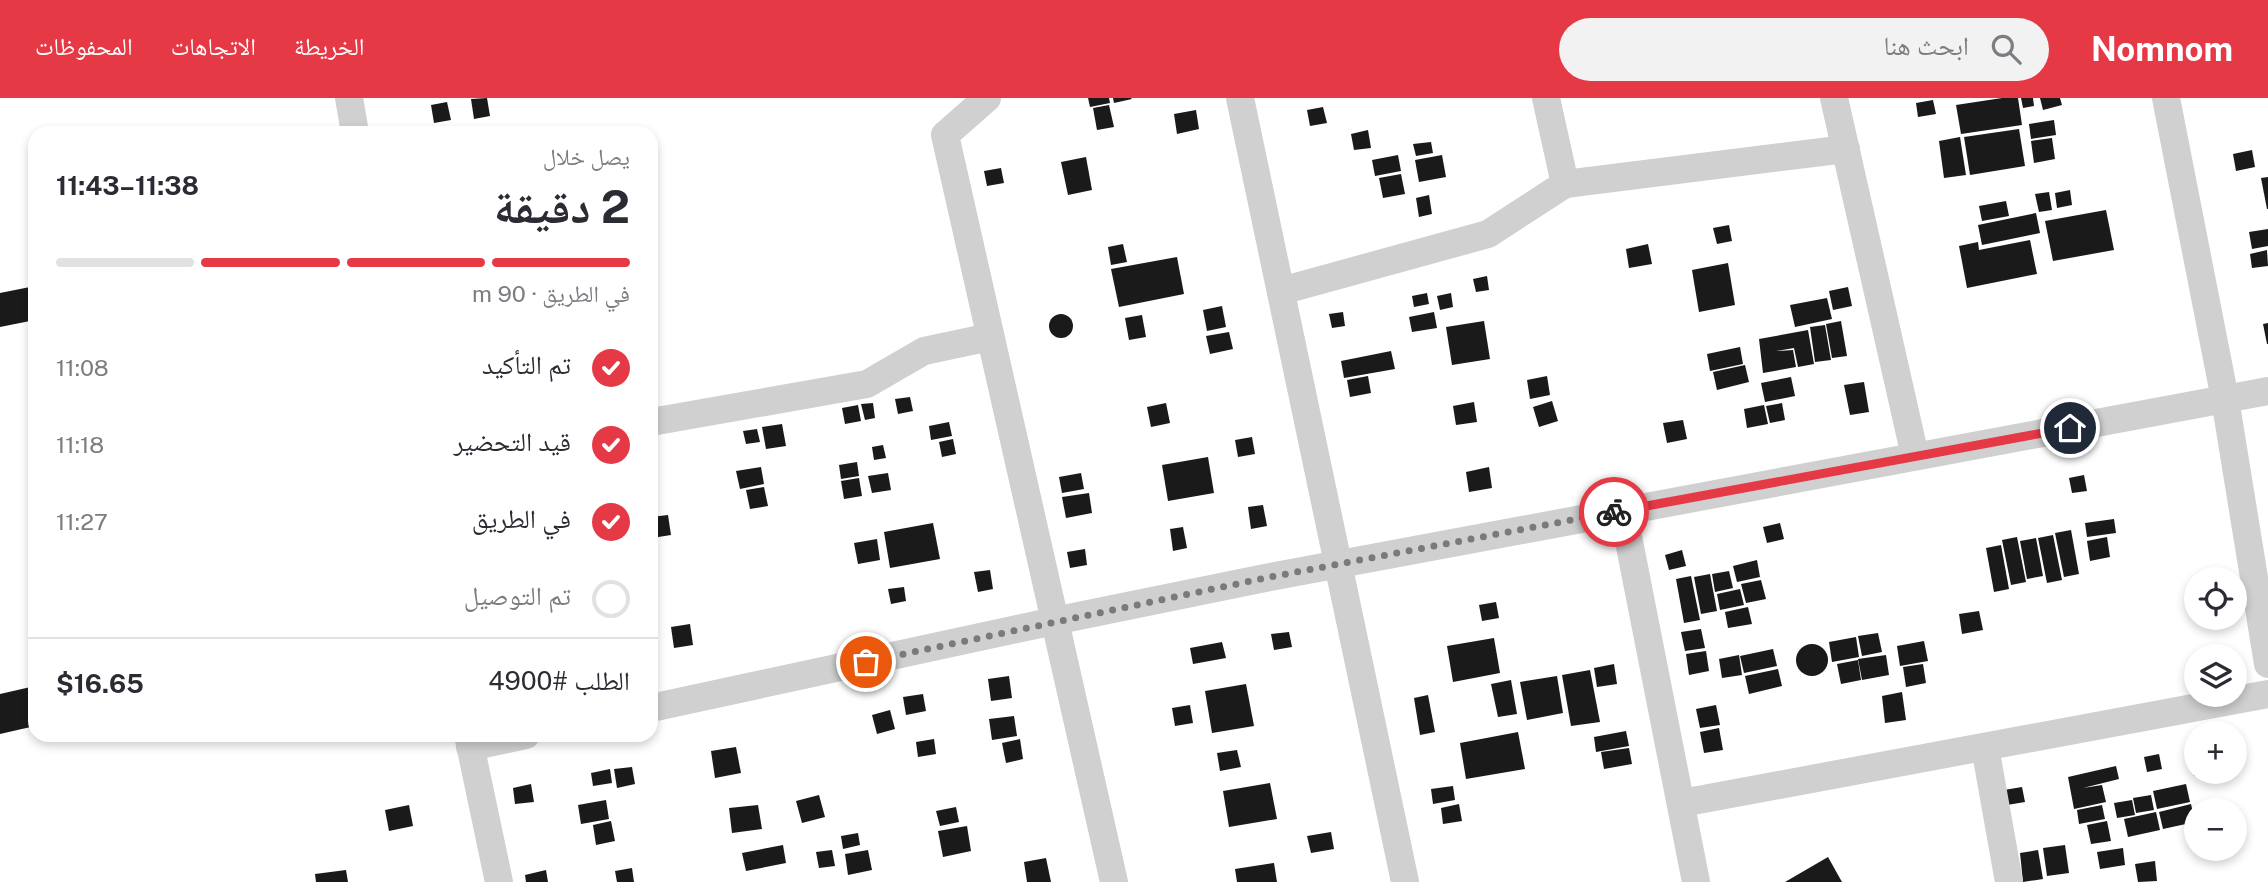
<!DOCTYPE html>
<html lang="ar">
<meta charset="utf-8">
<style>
:root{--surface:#fff;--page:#f2f2f3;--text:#2b2b33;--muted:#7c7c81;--line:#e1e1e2;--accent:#e63946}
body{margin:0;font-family:"Public Sans","Noto Naskh Arabic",sans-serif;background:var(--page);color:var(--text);direction:rtl;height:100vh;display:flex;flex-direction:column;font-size:26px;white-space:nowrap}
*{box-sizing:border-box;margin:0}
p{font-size:23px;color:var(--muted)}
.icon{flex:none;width:38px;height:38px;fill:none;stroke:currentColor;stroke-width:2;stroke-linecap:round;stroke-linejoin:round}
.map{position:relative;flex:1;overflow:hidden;direction:ltr}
.sheet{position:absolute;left:28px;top:28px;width:630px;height:616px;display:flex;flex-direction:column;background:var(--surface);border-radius:21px;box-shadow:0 4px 10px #0003;direction:rtl}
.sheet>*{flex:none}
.fabs{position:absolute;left:2184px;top:469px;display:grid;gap:14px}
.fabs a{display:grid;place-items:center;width:63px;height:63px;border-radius:50%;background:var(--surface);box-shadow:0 4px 10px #0003;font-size:35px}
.pin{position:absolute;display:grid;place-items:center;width:60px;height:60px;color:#fff;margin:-30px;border:4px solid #fff;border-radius:50%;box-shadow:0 2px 7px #0007}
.courier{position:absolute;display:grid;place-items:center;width:70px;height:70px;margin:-35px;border:5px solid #e63946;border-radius:50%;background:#fff;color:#222;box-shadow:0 2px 9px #0007}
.overview em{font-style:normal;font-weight:700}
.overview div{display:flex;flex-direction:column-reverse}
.overview{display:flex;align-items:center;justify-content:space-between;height:119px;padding:0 28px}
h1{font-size:46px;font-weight:700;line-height:52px}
.bar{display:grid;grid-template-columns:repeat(4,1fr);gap:10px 7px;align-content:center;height:84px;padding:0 28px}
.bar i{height:9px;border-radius:5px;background:var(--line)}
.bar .selected{background:var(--accent)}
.bar p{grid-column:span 4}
.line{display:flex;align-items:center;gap:18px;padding:0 28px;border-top:2px solid var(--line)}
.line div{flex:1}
ol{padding:0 28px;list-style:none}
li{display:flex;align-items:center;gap:21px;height:77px}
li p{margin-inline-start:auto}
li .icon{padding:7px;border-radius:50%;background:var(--accent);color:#fff;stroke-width:4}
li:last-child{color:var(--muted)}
li i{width:38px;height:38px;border:4px solid var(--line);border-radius:50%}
header{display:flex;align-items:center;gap:42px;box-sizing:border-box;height:98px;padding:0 35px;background:var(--accent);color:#fff}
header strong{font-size:33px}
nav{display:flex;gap:38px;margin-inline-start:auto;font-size:24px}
.search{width:490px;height:63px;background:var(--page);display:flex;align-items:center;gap:18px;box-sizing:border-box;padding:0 24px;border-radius:38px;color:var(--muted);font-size:26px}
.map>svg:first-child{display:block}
.building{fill:#1a1a1a}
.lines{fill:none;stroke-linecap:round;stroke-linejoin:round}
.street{stroke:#d0d0d0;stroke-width:28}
.done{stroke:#7a7a7a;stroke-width:7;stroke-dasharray:0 12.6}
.route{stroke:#e63946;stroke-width:9}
</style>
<header>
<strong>Nomnom</strong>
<div class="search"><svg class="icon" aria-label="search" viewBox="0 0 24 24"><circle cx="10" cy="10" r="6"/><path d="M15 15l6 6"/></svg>ابحث هنا</div>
<nav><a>الخريطة</a><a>الاتجاهات</a><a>المحفوظات</a></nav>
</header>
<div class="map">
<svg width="2268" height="784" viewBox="0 0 2268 784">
<rect width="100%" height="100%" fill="#fff"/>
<g class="building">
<polygon points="487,0 490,18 474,21 471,1"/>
<polygon points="1088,0 1109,0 1110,5 1090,9"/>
<polygon points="1113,0 1131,0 1132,1 1114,5"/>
<polygon points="2002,0 2018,0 2022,27 1961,36 1956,7"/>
<polygon points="2021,0 2033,0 2034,8 2023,10"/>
<polygon points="2040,0 2060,0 2062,7 2043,12"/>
<polygon points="1933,2 1936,16 1918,19 1916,5"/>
<polygon points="447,4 451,22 434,25 431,7"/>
<polygon points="1109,7 1114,29 1097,32 1093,10"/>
<polygon points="1323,9 1327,25 1310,28 1307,12"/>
<polygon points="1196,12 1199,31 1177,36 1174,16"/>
<polygon points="2054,22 2056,37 2031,41 2029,26"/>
<polygon points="2019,31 2025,68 1970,77 1964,39"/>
<polygon points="1368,32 1371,50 1354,52 1351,36"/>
<polygon points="1960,39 1966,77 1944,80 1939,43"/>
<polygon points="2052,40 2055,61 2034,65 2031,43"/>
<polygon points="1431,44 1433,55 1416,58 1413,46"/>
<polygon points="2252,52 2255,69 2236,73 2233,56"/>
<polygon points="1398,57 1401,73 1375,78 1372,62"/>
<polygon points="1442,57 1446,79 1419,84 1415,62"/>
<polygon points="1086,59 1092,92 1068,97 1061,64"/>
<polygon points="1001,70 1004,85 987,88 984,73"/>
<polygon points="1401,76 1405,96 1383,100 1379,80"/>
<polygon points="2268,79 2268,111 2267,111 2261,80"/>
<polygon points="2070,92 2072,107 2057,110 2055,95"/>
<polygon points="2049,94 2052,112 2039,114 2035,96"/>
<polygon points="1429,97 1432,116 1419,119 1416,100"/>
<polygon points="2006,103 2009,118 1982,123 1979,108"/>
<polygon points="2106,112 2114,152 2053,163 2045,123"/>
<polygon points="2036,115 2040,135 1982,147 1978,127"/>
<polygon points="1729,127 1732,143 1717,146 1713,130"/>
<polygon points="2268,131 2268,148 2252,151 2249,134"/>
<polygon points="2030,142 2037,176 1967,190 1959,148 1978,144 1979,152"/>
<polygon points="1123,146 1127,164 1111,167 1108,149"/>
<polygon points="1648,146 1652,166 1629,170 1626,151"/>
<polygon points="2267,152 2268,168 2252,170 2250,156"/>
<polygon points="1177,159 1184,196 1119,209 1111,171"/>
<polygon points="1728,165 1735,207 1699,214 1692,172"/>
<polygon points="1487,178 1489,192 1476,194 1473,181"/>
<polygon points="35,188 35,222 0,229 0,195"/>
<polygon points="1848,189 1852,208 1833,212 1829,193"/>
<polygon points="1427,195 1429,206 1414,209 1412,198"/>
<polygon points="1451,195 1453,209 1440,212 1437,198"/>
<polygon points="1827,200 1832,221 1795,229 1790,207"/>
<polygon points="1222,208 1226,229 1207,233 1203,212"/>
<polygon points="1343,214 1345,228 1332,230 1329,216"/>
<polygon points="1434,214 1437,230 1412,234 1409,219"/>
<circle cx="1061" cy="228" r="12"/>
<polygon points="1142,217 1146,239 1129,242 1125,220"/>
<polygon points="1484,223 1490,261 1452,267 1446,229"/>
<polygon points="1841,223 1847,258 1832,260 1826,226"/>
<polygon points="2268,225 2268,246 2267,246 2263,226"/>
<polygon points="1825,227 1831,262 1815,264 1810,229"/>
<polygon points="1808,232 1814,266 1798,269 1794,250 1776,253 1793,252 1796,269 1763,275 1759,241"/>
<polygon points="1229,234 1233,251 1210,256 1206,238"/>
<polygon points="1740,249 1743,266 1710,273 1707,256"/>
<polygon points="1391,253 1395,271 1344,280 1341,263"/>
<polygon points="1745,267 1749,284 1717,292 1713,274"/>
<polygon points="1368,278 1371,295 1350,299 1347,282"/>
<polygon points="1547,278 1550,297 1530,301 1527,282"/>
<polygon points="1791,279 1795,298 1765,304 1761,285"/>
<polygon points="1864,284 1869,314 1850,317 1844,287"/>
<polygon points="910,299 913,313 898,316 895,301"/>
<polygon points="1552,303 1558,323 1539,329 1533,309"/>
<polygon points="1474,304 1477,324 1456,327 1453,308"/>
<polygon points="873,305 875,320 865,322 861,306"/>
<polygon points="1166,305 1170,325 1151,329 1147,309"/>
<polygon points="1782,305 1785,322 1770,325 1766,308"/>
<polygon points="858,307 861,323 845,326 842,310"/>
<polygon points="1764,307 1768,326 1747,330 1744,311"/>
<polygon points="1683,322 1687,341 1667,345 1663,325"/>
<polygon points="949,324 952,338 931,342 929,328"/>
<polygon points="782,326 786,348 766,351 762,329"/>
<polygon points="757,331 760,344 746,346 743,333"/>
<polygon points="1252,339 1255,356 1238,359 1235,342"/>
<polygon points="953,341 956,356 942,359 939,344"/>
<polygon points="883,347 886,360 874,362 872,349"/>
<polygon points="653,353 657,374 651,375 651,354"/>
<polygon points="1208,359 1214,395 1168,403 1162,367"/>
<polygon points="857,364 859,378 841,381 839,367"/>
<polygon points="761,369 764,386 740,391 736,373"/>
<polygon points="1489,369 1492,390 1469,394 1466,374"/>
<polygon points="888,375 891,392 872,395 868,378"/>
<polygon points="1081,375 1084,391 1062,395 1059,379"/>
<polygon points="2084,377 2087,393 2072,395 2069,380"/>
<polygon points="859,380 862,398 844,401 841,383"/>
<polygon points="764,389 768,408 750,411 746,392"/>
<polygon points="1089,395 1092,415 1066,420 1062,399"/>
<polygon points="1263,407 1267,428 1251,431 1248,409"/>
<polygon points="668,417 671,437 652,440 651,419"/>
<polygon points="2114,421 2116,435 2087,439 2085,425"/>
<polygon points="933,425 940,461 890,470 884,434"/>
<polygon points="1780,425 1784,441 1767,445 1763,429"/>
<polygon points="1183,429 1187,450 1173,453 1170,431"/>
<polygon points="2071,432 2079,476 2064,479 2055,435"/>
<polygon points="2053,437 2062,482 2047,485 2038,440"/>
<polygon points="2017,439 2026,484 2011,487 2002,442"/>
<polygon points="2107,439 2110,459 2090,463 2087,443"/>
<polygon points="2036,440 2043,478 2027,481 2020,443"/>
<polygon points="877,441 880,462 858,466 854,445"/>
<polygon points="2001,447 2009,491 1994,494 1986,450"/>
<polygon points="1085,451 1087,467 1070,470 1067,454"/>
<polygon points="1682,452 1686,468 1669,472 1665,457"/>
<polygon points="1757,462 1760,479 1737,484 1733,468"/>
<polygon points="990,472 993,491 978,494 974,474"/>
<polygon points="1729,473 1733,490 1715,494 1712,476"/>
<polygon points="1710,476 1717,513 1701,516 1694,479"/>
<polygon points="1691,478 1700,522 1684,525 1676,481"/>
<polygon points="1761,482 1766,501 1746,505 1741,486"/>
<polygon points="904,489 906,503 891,506 888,491"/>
<polygon points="1740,491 1744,507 1720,512 1717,496"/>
<polygon points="1496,504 1499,520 1482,523 1479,507"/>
<polygon points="1748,509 1752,526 1728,530 1725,514"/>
<polygon points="1979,513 1983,532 1962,536 1959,516"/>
<polygon points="690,526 693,547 674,550 671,529"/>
<polygon points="1701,531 1705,550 1685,553 1681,534"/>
<polygon points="1289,534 1292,549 1274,552 1271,536"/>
<polygon points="1878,535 1882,554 1862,558 1858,538"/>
<polygon points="1856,539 1859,559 1832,564 1829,544"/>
<polygon points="1494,540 1500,575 1453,584 1447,548"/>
<polygon points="1924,543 1928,563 1900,568 1897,548"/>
<polygon points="1222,544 1226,560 1193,566 1190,550"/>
<circle cx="1812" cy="562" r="16"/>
<polygon points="1773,551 1777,568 1744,575 1740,558"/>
<polygon points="1706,553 1709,573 1689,577 1686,556"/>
<polygon points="1739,557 1742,577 1722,580 1719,561"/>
<polygon points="1886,557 1889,577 1862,582 1858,561"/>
<polygon points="1858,562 1861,582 1841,586 1837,566"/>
<polygon points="1614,566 1617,586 1597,589 1594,570"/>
<polygon points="1923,566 1926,585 1906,589 1903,569"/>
<polygon points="1778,571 1782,588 1749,596 1745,578"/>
<polygon points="1590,572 1600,624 1571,628 1562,577"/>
<polygon points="1009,578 1012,600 991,603 988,581"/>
<polygon points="1557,578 1563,615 1527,622 1520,584"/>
<polygon points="1511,582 1517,616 1498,619 1491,586"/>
<polygon points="1246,586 1254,628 1212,635 1205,593"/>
<polygon points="35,588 35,628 0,636 0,596"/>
<polygon points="1902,594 1906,622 1885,625 1882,598"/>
<polygon points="923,596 926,613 906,617 903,599"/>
<polygon points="1428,597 1435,634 1420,637 1414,600"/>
<polygon points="1190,607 1193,625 1175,628 1172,610"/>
<polygon points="1716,607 1720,627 1700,630 1696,611"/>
<polygon points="890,612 895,631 877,636 872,617"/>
<polygon points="1014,618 1017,638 992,642 989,621"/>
<polygon points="1719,630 1723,652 1704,655 1700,634"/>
<polygon points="1626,633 1629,648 1596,654 1594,639"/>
<polygon points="1518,634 1525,671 1466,681 1460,645"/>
<polygon points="934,641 936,656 918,659 916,644"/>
<polygon points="1020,641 1023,661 1006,665 1002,645"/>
<polygon points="736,649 741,675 715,680 711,653"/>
<polygon points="1629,650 1632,666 1604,671 1601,654"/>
<polygon points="1237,652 1241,669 1220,673 1217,655"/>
<polygon points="2159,656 2162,671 2147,674 2144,659"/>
<polygon points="2196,656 2196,674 2209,675 2194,678 2189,657"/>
<polygon points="2116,668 2119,681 2083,690 2102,687 2106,704 2074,711 2068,679"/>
<polygon points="632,669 635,686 617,690 614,671"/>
<polygon points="610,671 612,685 593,688 591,675"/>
<polygon points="1270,685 1277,721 1229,729 1223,693"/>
<polygon points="531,686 534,704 515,706 513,690"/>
<polygon points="2186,686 2190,704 2157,711 2153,693"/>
<polygon points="1453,688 1455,702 1433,706 1431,691"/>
<polygon points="2022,689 2025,704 2007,707 2004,692"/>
<polygon points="819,697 825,719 802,725 796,703"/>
<polygon points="2151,697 2154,712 2136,715 2133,700"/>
<polygon points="606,702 609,721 581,726 578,707"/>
<polygon points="2132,702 2135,717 2117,720 2114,705"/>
<polygon points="1459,706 1462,723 1443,726 1441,710"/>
<polygon points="2191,706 2195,724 2163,731 2159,714"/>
<polygon points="409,707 413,728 389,733 385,712"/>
<polygon points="758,707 762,731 732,735 729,710"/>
<polygon points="2102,707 2105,721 2079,726 2077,712"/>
<polygon points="956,709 959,724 940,728 936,713"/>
<polygon points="2156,714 2160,732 2128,739 2124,721"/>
<polygon points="611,723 615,743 596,747 593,727"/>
<polygon points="2107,723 2111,743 2091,746 2087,727"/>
<polygon points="967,728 971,753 943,759 938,733"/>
<polygon points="1331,734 1334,751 1311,755 1307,738"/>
<polygon points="858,735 860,747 843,751 841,738"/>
<polygon points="783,747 786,765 746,773 742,755"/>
<polygon points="2065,747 2069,775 2047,778 2043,750"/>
<polygon points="2123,750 2125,767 2100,771 2097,754"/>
<polygon points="832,752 835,768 819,770 816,754"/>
<polygon points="868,752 872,772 848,777 845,756"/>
<polygon points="2038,752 2043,781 2023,784 2020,755"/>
<polygon points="1828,759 1842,784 1785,784"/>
<polygon points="1046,760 1051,784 1027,784 1024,764"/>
<polygon points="2155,763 2157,783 2138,784 2135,766"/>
<polygon points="1274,765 1277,784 1237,784 1235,771"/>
<polygon points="632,770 634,784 617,784 615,773"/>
<polygon points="346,772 348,784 316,784 315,776"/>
<polygon points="546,772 548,784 526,784 525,777"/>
</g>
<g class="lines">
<g class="street">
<polyline points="349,0 355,35"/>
<polyline points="987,0 945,37 1114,784"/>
<polyline points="1240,0 1405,784"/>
<polyline points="1834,0 1915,358"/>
<polyline points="2166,0 2225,301 2268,566"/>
<polyline points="1565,86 1846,51"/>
<polyline points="1281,193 1488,136 1565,86 1546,0"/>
<polyline points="651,324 867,286 924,253 990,239"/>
<polyline points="1623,413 1696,784"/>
<polyline points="651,610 1054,523 1265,480 2268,293"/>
<polyline points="468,637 499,784"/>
<polyline points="470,649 526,637"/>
<polyline points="1985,649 2009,784"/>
<polyline points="1682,705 2268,596"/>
</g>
</g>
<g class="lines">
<polyline class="done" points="866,564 1265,480 1614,414"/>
<polyline class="route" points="1614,414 2070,330"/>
</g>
</svg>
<div class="fabs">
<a><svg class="icon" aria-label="locate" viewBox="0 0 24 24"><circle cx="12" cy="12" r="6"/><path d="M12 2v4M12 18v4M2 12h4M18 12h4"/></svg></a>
<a><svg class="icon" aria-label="layers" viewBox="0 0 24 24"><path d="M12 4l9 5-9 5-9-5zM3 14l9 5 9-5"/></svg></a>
<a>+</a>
<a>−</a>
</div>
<div class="pin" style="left:866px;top:564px;background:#ea580c"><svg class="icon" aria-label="bag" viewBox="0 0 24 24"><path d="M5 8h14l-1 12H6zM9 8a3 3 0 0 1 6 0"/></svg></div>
<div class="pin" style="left:2070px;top:330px;background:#1f2937"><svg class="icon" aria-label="home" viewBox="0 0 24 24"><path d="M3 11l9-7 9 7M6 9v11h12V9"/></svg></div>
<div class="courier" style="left:1614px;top:414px"><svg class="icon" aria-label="bike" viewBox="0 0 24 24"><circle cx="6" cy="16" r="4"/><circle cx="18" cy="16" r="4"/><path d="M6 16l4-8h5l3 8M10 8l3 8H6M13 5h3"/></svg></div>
<section class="sheet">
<div class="overview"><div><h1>2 دقيقة</h1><p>يصل خلال</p></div><em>11:38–11:43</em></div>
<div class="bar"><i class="selected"></i><i class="selected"></i><i class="selected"></i><i></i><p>في الطريق · 90 m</p></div>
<ol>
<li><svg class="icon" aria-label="check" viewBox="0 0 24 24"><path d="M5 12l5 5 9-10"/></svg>تم التأكيد<p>11:08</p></li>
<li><svg class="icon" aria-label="check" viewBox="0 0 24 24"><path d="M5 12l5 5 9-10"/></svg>قيد التحضير<p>11:18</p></li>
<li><svg class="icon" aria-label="check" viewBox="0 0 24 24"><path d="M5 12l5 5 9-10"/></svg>في الطريق<p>11:27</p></li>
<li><i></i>تم التوصيل</li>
</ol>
<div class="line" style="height:91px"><div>الطلب #4900</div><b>$16.65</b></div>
</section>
</div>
